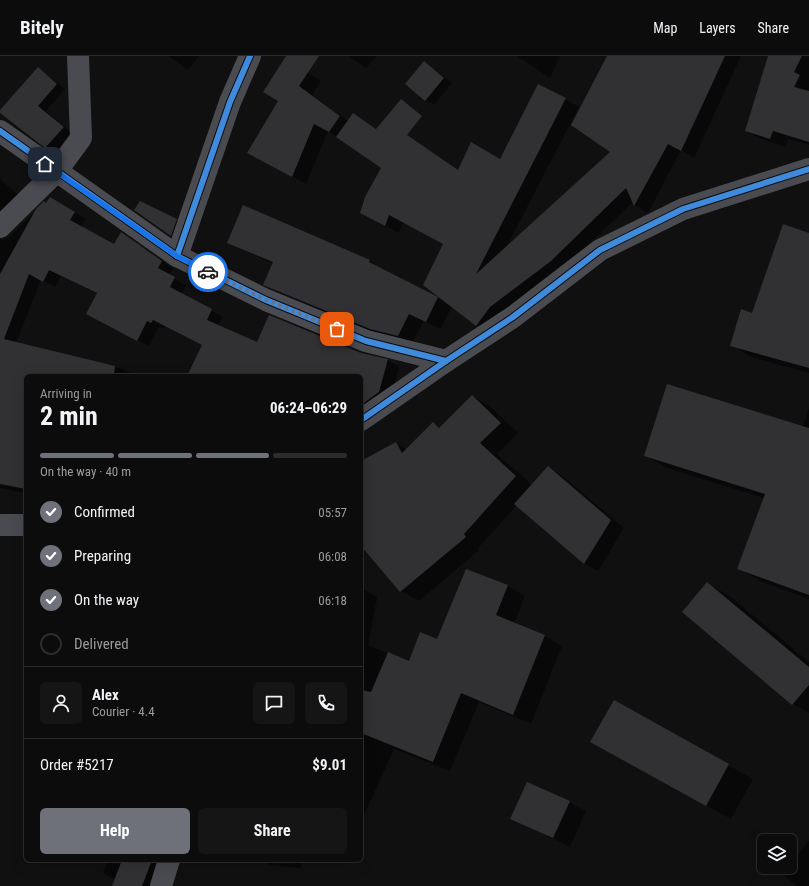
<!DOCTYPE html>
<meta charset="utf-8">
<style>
:root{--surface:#0c0c0d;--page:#151516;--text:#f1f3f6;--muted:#9a9b9d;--line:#2c2c2e;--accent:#6e7179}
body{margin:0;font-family:"Roboto Condensed",sans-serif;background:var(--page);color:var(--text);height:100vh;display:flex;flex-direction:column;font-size:15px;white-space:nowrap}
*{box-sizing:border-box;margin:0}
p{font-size:13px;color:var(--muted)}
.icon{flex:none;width:22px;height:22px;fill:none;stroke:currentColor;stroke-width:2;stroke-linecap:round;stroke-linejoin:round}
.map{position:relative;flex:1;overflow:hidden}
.panel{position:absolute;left:24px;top:318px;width:339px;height:488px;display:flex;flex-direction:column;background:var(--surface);border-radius:6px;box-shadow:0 4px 16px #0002,0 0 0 1px var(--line)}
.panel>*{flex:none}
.buttons{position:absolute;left:757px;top:778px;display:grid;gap:8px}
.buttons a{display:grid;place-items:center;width:40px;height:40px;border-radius:6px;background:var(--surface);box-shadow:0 4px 16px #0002,0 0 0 1px var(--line);font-size:20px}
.pin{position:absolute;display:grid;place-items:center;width:34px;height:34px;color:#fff;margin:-17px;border-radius:8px;box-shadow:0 2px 6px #0006}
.courier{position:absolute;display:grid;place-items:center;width:40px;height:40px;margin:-20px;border:3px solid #1a73e8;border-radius:50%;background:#fff;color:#222;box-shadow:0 1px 5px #0007}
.summary em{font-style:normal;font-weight:700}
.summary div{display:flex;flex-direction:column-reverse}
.summary{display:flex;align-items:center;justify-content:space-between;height:68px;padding:0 16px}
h1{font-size:26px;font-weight:700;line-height:30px}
.bar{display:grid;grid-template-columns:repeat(4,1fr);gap:6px 4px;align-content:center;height:48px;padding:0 16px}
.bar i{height:5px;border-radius:3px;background:var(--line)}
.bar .on{background:var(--accent)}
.bar p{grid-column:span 4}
.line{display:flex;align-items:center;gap:10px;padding:0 16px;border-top:1px solid var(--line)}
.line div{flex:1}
.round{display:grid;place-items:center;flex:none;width:42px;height:42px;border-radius:6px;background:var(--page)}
ol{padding:0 16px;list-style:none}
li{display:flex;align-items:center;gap:12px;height:44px}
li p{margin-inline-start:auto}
li .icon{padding:4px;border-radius:50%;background:var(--accent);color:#fff;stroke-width:4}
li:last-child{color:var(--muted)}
li i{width:22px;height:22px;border:2px solid var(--line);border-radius:50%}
.cta{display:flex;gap:8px;margin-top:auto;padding:8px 16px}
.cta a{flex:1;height:46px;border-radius:6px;background:var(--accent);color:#fff;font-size:16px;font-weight:700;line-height:46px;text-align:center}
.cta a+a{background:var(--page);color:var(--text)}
header{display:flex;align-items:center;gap:24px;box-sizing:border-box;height:56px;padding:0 20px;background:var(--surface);border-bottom:1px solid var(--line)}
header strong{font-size:19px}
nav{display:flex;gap:22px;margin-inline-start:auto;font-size:14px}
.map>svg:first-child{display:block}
.shadow{fill:#0007}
.building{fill:#313133}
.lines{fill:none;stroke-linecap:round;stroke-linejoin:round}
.minor{stroke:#4a4b50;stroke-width:22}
.cycleway-casing{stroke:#0b0b0c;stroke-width:8}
.cycleway{stroke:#408adc;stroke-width:6}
.done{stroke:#6e7179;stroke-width:4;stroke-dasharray:0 7.2}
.route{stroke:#1a73e8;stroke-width:5}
</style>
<header>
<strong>Bitely</strong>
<nav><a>Map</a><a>Layers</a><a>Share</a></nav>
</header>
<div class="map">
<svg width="809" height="830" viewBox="0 0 809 830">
<rect width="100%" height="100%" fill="#101011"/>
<g class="shadow">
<polygon points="169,0 199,0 188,14"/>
<polygon points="349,0 377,0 366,12"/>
<polygon points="517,0 560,0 550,22"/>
<polygon points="608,0 741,0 694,102 681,94 648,157 635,149 633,146 564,212 490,277 452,250 441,273 423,265 412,288 385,281 279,236 264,228 273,208 228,186 244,151 370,205 384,215 443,245 444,188 403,166 399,177 374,164 382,111 328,75 306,128 248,97 299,11 321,25 312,39 348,65 353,58 377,73 459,115 501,104 565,43 579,51 507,190 612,96"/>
<polygon points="769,0 809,0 809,89 788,83 785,91 761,83 746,75"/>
<polygon points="424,6 452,27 434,49 425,44"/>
<polygon points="38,12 65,33 46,55 76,80 60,100 0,56"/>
<polygon points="0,123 26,146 0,173"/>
<polygon points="50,142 86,163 81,171 114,189 121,177 173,212 169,220 186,229 181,238 223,261 218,270 257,288 361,298 388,304 399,311 391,343 376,353 361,349 361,320 204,320 203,289 165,270 163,273 159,270 149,290 99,264 98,238 61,220 55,231 41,224 16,287 123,313 134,319 26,320 26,437 0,432 0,183 3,184 9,181 34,157 40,160"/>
<polygon points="176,164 184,168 179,184 171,179"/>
<polygon points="809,178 809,317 751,301 731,289"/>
<polygon points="472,340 490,350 518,377 497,398 532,429 548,411 561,419 624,472 598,515 585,508 517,449 478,492 478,495 419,545 401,535 370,499 361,469 361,406 396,387 407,394 433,367 441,372"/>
<polygon points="809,351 809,543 760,525 739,512 764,442 667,412 645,399 803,371"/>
<polygon points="466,514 508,530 525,540 514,567 545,580 562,590 531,668 479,646 450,715 394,693 365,757 361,755 361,532 377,541 368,589 410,606 438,584"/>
<polygon points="707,527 731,541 809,606 809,657 793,648"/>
<polygon points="614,645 753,723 731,763 616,700"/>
<polygon points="569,746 586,755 570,791 512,762"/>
<polygon points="809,785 809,830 797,830 782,818 788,811 790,811 790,808"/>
<polygon points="108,804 168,804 158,830 114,830 116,824 103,817"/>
<polygon points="261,804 302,804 301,812 270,809"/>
</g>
<g class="building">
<polygon points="286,0 319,0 299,30 340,60 329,76 314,68 292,121 247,97 278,45 263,36"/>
<polygon points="607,0 725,0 681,95 668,88 634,150 626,132 551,205 490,251 476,270 423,229 443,188 389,159 385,170 360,157 365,141 381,112 336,81 353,57 376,73 401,43 422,60 407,79 458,114 471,86 500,103 538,28 566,42 476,218 610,96 571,69"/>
<polygon points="768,0 802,0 794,16 800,19 794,31 809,35 809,86 773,75 770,83 745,75"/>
<polygon points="424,5 444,22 425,45 405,28"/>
<polygon points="38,11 57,28 38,50 64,71 45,92 0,57 0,54"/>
<polygon points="50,141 75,156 70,164 114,188 121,176 162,205 158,212 175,221 170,231 212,253 207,264 257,286 269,259 361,297 388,303 379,336 361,349 361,320 187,320 202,289 153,264 151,267 147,265 137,285 86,258 97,237 49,214 43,226 29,218 4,283 115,310 114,320 26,320 26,433 0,428 0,218 36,153 44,145 46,147"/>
<polygon points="140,145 177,163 171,180 134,154"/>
<polygon points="243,149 370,204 369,206 438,241 426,266 409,258 398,280 370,273 263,229 273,206 227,187"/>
<polygon points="783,168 809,177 809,312 730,290 741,253 752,257"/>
<polygon points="667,328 809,372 809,539 737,513 765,438 644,400"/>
<polygon points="472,339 501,367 480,387 516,420 464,478 466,481 400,536 361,490 361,405 396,386 402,397 433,366 439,372"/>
<polygon points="548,410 611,464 584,508 514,448"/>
<polygon points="466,513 508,529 496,559 545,579 513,659 461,637 433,706 361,677 361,634 371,636 388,596 409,605 420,576 437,583"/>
<polygon points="707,526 809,611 809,629 792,649 682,556"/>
<polygon points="614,644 729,708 706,750 590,686"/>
<polygon points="527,726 570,745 553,782 510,763"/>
<polygon points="122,804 152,804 142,830 112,830"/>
</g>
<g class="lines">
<g class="minor">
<polyline points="0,75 177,200 266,244 366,285 446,305"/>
<polyline points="0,171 56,116 81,82 78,0"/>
<polyline points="177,200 230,46 250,0"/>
<polyline points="361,364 446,305 513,261 600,194 683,153 809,113"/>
<polyline points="0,469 26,469"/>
<polyline points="161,830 169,804"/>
</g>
<g class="cycleway-casing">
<g id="cycleway">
<polyline points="0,75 177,200 266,244 366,285 446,305"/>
<polyline points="177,200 230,46 250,0"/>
<polyline points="361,364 446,305 513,261 600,194 683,153 809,113"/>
</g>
</g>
<use href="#cycleway" class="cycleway"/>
</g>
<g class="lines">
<polyline class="done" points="208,216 266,244 337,273"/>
<polyline class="route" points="45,108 177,200 208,216"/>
</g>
</svg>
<div class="buttons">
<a><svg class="icon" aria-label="layers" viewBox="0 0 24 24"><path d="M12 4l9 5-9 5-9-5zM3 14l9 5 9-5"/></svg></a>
</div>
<div class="pin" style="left:337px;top:273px;background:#ea580c"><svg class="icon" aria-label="bag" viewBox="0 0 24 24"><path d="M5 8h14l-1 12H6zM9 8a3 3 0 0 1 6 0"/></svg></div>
<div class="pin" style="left:45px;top:108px;background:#1f2937"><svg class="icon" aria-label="home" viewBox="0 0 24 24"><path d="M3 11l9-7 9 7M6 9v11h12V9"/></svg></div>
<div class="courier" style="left:208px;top:216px"><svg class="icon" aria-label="car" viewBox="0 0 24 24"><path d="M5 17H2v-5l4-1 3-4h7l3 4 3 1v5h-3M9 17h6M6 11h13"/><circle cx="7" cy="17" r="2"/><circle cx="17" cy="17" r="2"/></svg></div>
<section class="panel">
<div class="summary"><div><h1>2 min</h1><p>Arriving in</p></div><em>06:24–06:29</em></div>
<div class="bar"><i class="on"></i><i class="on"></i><i class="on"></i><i></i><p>On the way · 40 m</p></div>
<ol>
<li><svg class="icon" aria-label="check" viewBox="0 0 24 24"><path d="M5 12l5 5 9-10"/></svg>Confirmed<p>05:57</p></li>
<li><svg class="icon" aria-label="check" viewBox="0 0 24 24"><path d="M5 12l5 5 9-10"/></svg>Preparing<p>06:08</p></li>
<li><svg class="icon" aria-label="check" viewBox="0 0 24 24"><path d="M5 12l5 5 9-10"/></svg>On the way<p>06:18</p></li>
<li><i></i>Delivered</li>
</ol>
<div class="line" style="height:72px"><a class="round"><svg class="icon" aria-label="person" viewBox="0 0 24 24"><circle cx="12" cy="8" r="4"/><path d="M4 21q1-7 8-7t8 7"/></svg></a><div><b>Alex</b><p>Courier · 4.4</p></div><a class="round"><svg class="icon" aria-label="chat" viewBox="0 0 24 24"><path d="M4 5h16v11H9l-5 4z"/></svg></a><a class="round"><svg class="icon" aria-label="phone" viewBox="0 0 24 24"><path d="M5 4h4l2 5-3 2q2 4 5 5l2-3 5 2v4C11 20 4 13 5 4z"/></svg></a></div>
<div class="line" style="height:52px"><div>Order #5217</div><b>$9.01</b></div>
<div class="cta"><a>Help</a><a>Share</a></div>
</section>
</div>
